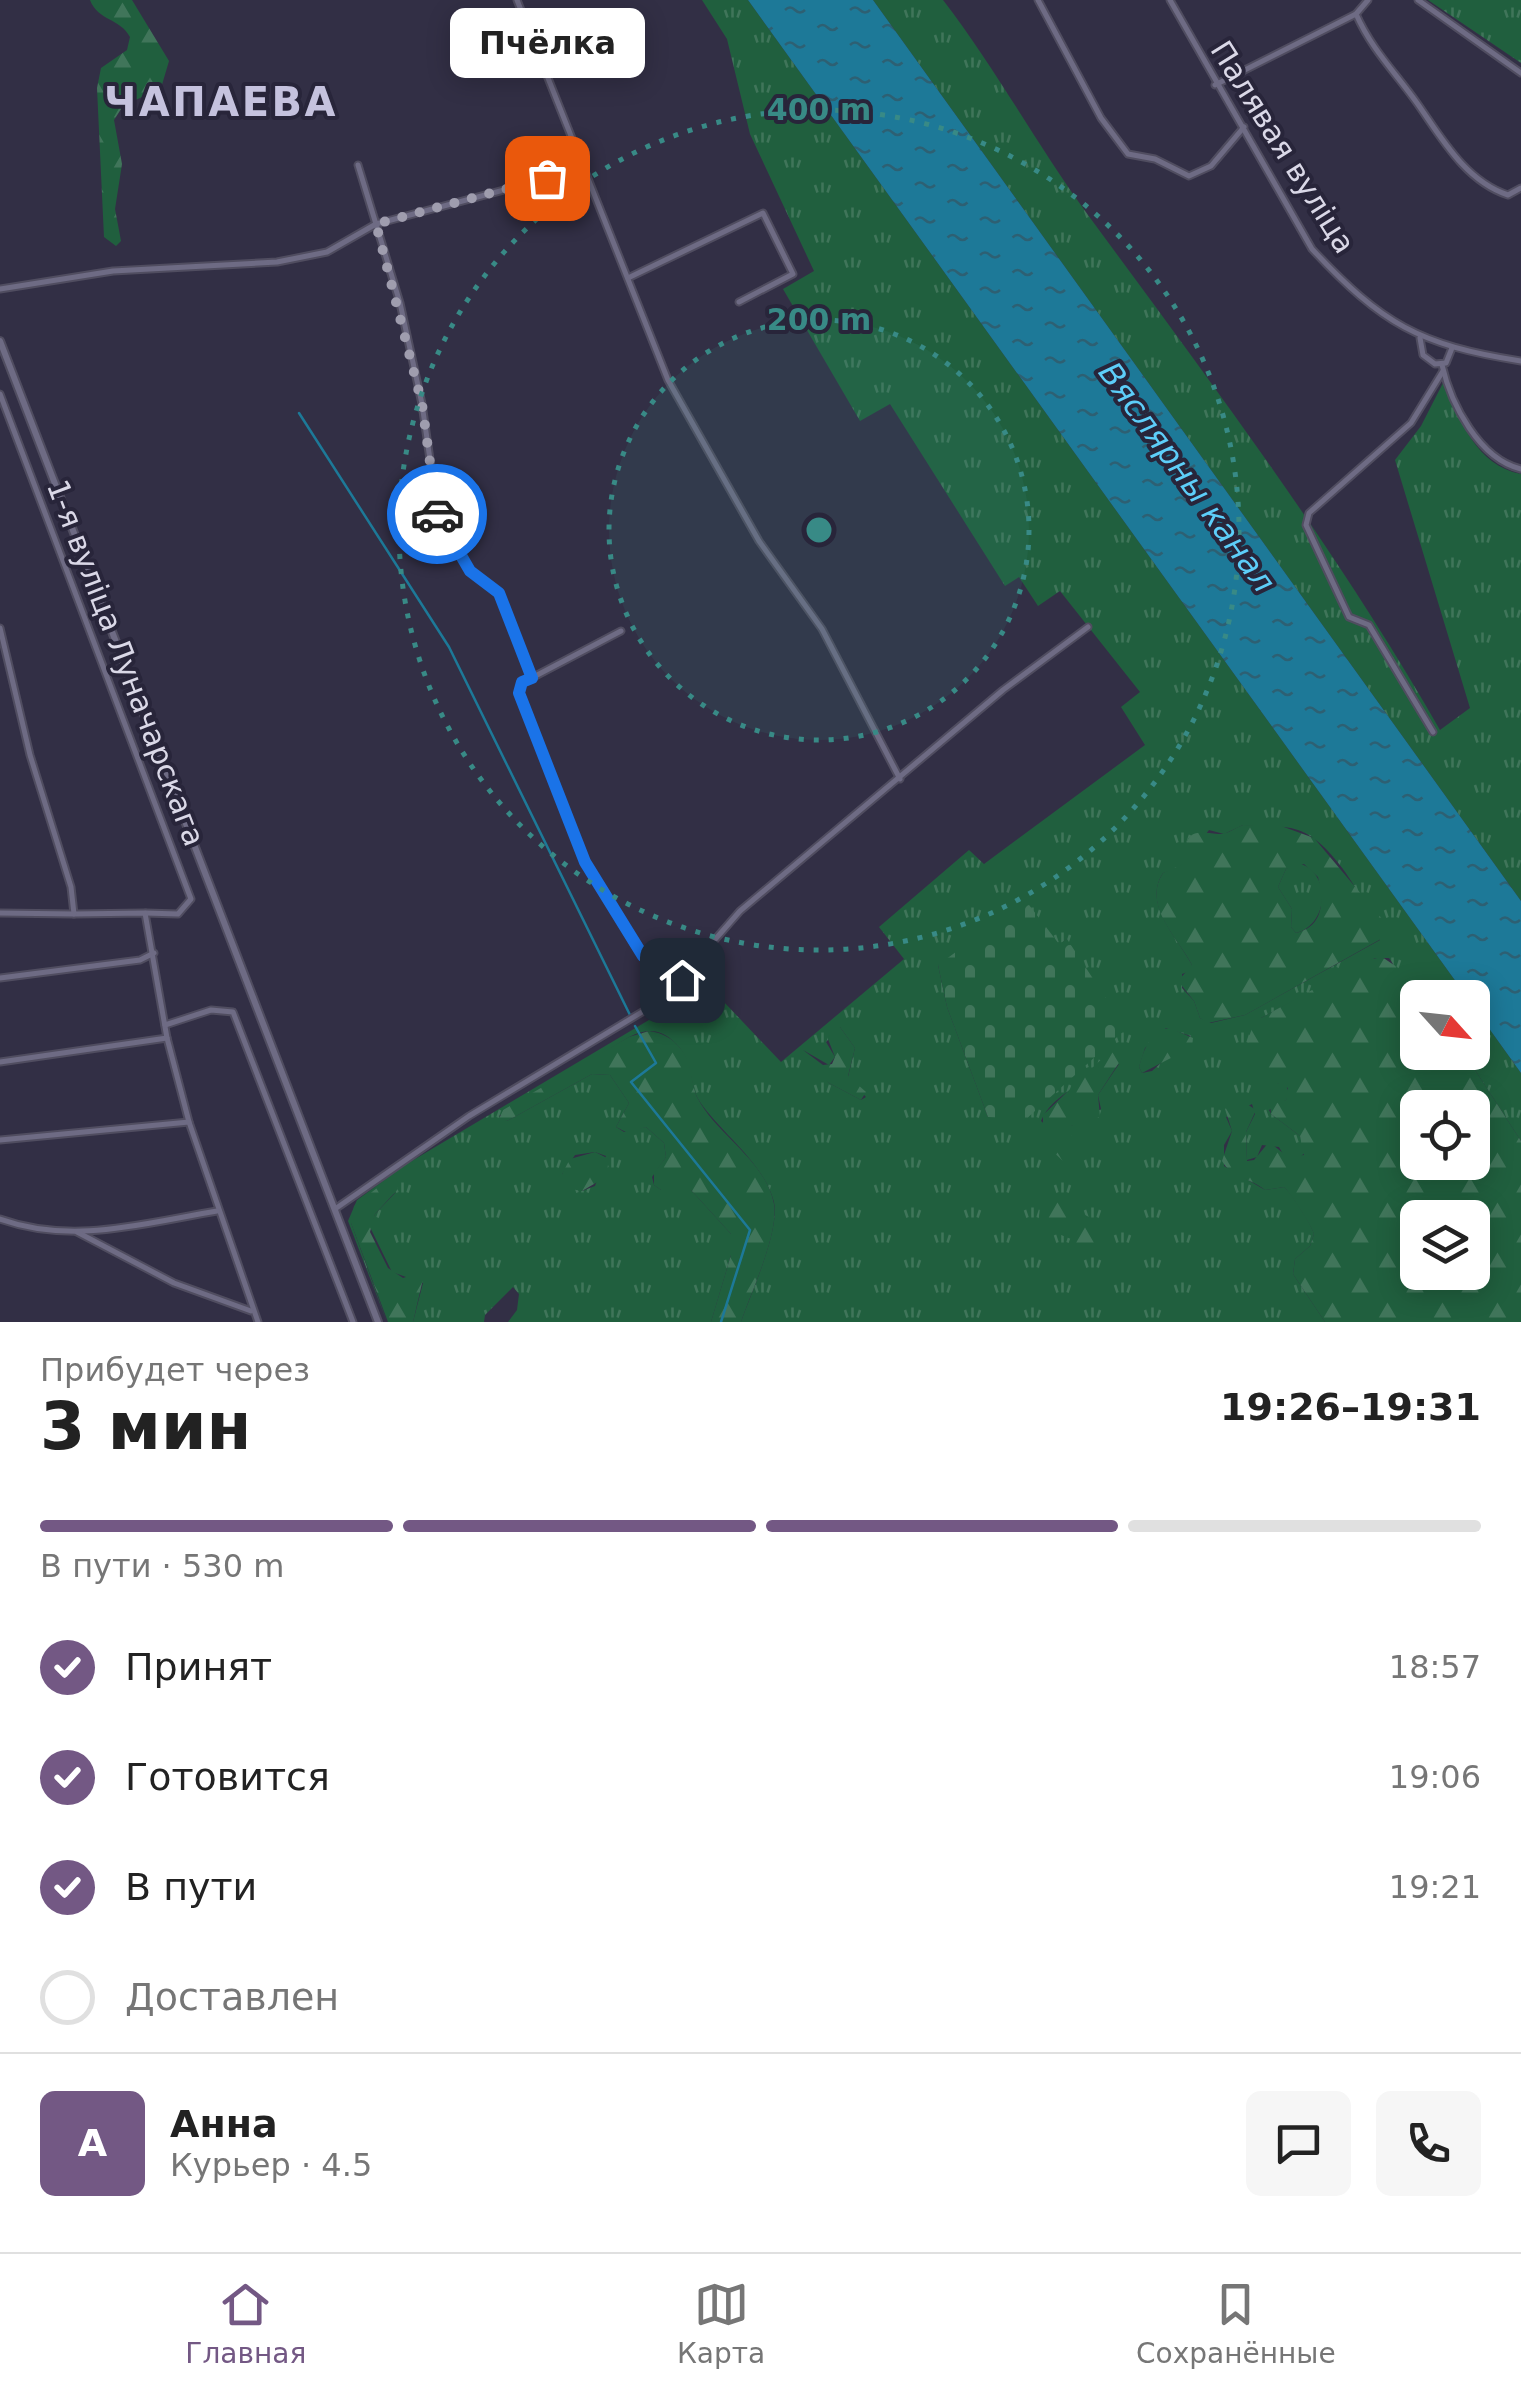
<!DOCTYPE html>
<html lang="ru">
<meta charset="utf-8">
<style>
:root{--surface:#fff;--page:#f6f6f6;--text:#222;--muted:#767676;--line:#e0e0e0;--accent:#735884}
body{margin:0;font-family:"DejaVu Sans",sans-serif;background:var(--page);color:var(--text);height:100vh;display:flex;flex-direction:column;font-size:38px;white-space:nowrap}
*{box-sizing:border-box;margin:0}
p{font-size:32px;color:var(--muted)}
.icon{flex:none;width:55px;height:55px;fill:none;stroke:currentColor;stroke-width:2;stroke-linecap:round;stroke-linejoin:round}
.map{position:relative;height:1322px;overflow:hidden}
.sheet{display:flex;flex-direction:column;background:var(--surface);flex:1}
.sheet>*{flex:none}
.needle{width:65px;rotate:117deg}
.controls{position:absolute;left:1400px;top:980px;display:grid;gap:20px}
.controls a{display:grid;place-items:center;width:90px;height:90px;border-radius:15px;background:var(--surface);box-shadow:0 5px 25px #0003;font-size:50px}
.pin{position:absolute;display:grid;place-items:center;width:85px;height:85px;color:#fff;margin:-42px;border-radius:20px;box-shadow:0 5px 15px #0006}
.courier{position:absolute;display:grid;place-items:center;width:100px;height:100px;margin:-50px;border:8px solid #1a73e8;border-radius:50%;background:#fff;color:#222;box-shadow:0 2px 12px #0007}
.bubble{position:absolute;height:70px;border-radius:15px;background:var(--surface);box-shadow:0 5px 25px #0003;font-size:32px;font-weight:700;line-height:70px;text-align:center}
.summary em{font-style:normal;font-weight:700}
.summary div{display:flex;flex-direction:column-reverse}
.summary{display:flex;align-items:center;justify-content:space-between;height:170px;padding:0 40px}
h1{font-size:65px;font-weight:700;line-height:75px}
.bar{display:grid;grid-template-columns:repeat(4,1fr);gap:15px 10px;align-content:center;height:120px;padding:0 40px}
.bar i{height:12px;border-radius:8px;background:var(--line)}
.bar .on{background:var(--accent)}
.bar p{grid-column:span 4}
.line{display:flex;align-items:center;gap:25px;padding:0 40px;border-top:2px solid var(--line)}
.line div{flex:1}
.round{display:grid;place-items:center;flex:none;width:105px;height:105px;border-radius:15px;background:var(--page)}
ol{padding:0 40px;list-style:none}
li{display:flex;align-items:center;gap:30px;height:110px}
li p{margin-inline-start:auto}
li .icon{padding:10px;border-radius:50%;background:var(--accent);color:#fff;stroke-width:4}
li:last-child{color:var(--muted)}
li i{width:55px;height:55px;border:5px solid var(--line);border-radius:50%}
.menu{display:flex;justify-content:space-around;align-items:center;height:140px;border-top:2px solid var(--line);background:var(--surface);font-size:28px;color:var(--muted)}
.menu a{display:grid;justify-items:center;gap:5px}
.menu .on{color:var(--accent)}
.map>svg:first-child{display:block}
.grass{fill:url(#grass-tufts);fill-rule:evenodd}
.forest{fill:url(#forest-firs);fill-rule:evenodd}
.cemetery{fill:url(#cemetery-stones)}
.water{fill:url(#water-ripples)}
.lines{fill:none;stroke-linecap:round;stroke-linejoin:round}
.stream{stroke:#1d7998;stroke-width:2.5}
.minor-casing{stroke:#504d60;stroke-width:9}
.tertiary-casing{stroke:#504d60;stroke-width:10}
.minor{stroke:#6e6b84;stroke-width:5}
.tertiary{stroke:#6e6b84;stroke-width:6}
.done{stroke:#9f9dae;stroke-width:10;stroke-dasharray:0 18}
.route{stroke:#1a73e8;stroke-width:12}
.ring{fill:none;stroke:#388a86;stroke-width:5;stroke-dasharray:5 10}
.labels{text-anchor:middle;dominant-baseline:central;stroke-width:8;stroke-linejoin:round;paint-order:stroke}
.street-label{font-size:30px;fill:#dad8e7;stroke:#28253a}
.water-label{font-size:32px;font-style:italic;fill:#5dcef9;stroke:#28253a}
.district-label{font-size:40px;font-weight:bold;letter-spacing:2.5px;fill:#c5c2de;stroke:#28253a}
.centre{fill:#388a86;stroke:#28253a;stroke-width:5}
.ring-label{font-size:30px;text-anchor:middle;font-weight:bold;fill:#388a86;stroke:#28253a;stroke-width:8;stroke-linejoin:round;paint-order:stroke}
</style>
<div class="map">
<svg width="1521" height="1322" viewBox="0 0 1521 1322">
<defs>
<pattern id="grass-tufts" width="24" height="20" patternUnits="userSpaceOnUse" patternTransform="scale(2.5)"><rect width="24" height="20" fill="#205f3e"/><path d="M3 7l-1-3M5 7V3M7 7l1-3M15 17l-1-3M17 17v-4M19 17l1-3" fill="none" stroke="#40755a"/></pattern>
<pattern id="forest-firs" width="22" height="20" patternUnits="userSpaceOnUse" patternTransform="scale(2.5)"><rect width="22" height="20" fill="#205f3e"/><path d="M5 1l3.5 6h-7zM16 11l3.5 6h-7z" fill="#40755a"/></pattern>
<pattern id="cemetery-stones" width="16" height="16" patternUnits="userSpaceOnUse" patternTransform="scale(2.5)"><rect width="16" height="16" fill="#205f3e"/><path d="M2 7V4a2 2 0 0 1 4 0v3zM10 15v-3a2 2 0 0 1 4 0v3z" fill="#40755a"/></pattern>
<pattern id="water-ripples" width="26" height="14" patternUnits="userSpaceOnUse" patternTransform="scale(2.5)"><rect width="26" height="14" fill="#1d7998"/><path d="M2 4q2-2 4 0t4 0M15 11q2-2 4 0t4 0" fill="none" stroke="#2d6073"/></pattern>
</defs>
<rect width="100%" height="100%" fill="#322f45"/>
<g class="grass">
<path d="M 702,0 L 748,0 L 1467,997 L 1418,998 L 1417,1003 C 1400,992 1401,974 1389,958 L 1375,958 L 1261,1018 L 1277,1083 L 1286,1085 L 1289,1093 L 1286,1100 L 1269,1110 L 1271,1114 L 1300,1136 L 1306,1152 L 1296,1160 L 1284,1156 L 1279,1147 L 1262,1145 L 1257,1157 L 1247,1160 L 1246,1132 L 1255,1114 L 1252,1104 L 1226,1117 L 1232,1131 L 1224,1145 L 1224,1166 L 1265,1190 L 1284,1187 C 1290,1191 1313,1227 1314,1234 L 1310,1246 L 1295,1259 L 1293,1274 L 1325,1322 L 741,1322 C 751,1293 780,1231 774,1202 C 764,1163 722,1134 700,1102 C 687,1082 696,1060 672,1040 C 659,1028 644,1029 629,1037 L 499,1116 L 507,1121 L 592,1074 L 610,1075 L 629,1103 L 616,1127 L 624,1132 L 646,1127 L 664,1143 L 666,1157 L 652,1177 L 654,1185 L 661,1190 L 691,1190 L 731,1234 L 731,1255 L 711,1322 L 508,1322 L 517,1310 L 519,1294 L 513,1287 L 485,1315 L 484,1322 L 413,1322 L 423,1283 L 392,1272 L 370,1227 L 375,1214 L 396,1192 L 351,1223 L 387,1322 L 348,1221 L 357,1200 L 405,1165 L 654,1017 L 703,980 L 781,1062 L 904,959 L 879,927 L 969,850 L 984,864 L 1145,745 L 1121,707 L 1140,692 L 1060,591 L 1038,606 L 1019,577 L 1005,586 L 890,404 L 860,421 L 783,289 L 814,271 L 750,134 L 727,39 ZM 1243,825 C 1262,828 1280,824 1298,830 C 1334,842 1370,907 1380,940 L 1245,1015 L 1211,1023 L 1200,1018 L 1194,1001 L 1182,988 L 1182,974 L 1190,971 L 1192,965 C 1178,938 1142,904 1163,873 L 1179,868 L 1209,830 L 1224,834 ZM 1067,939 L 988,1117 L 947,1007 L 938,965 L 1059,945 ZM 840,1027 L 855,1048 L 848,1077 L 866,1097 L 861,1100 L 829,1083 L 803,1050 L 829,1065 L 835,1057 L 826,1042 ZM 1166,1028 L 1191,1036 L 1152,1071 L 1142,1073 L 1139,1067 L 1145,1048 ZM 1119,1064 L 1098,1095 L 1101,1109 L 1071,1126 L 1071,1148 L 1041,1121 C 1052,1093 1094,1078 1119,1064 ZM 595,1152 L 606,1156 L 595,1186 L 582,1191 L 562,1174 L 575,1155 Z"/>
<path d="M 873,0 L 943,0 C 996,69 1037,145 1088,215 C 1210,381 1338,551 1440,730 L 1470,708 L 1395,460 L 1421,426 L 1443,383 C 1462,421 1475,465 1521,474 L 1521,901 Z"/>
<polygon points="1428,0 1521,0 1521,63"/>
<path d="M 1298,863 C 1332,872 1329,925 1296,933 L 1291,927 L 1292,909 L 1278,887 L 1286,869 Z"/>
<polygon points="1473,1006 1521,1073 1521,1141 1464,1053 1472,1052"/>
</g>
<g class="forest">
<path d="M 90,0 L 132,0 L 169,61 L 161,88 L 123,106 L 114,120 L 122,164 L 115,209 L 121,241 L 116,246 L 104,237 L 97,88 L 101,68 L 127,50 L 130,37 C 120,18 98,21 90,0 Z"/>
<path d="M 1243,825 L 1281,826 L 1314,838 L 1383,920 L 1388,935 L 1245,1015 L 1208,1023 L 1200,1018 L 1194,1001 L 1178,981 L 1192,965 C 1177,937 1142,905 1163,873 L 1181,865 C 1188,834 1186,830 1218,834 C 1227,835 1235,828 1243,825 ZM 1304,864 L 1318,877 C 1324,901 1324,926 1296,933 L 1291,927 L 1292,909 L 1278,887 L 1286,869 Z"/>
<path d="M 1382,957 L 1397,967 L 1405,993 L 1417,1003 L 1418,1052 L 1464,1053 L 1521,1141 L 1521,1322 L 1325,1322 L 1293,1274 L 1295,1259 L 1310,1246 L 1314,1234 C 1312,1226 1289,1191 1284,1187 L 1265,1190 C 1252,1179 1231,1177 1222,1161 L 1232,1131 L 1225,1109 L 1238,1098 L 1256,1110 L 1246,1132 L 1247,1161 L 1254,1160 L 1269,1142 L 1288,1157 L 1304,1155 L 1300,1136 L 1271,1114 L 1270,1105 L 1286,1100 L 1288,1088 C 1281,1083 1273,1084 1266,1078 C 1247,1061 1241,1035 1261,1018 L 1367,960 ZM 1418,1108 L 1472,1108 L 1472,1162 L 1418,1162 ZM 1418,1218 L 1472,1218 L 1472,1272 L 1418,1272 Z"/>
<polygon points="840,1027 855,1048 848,1076 866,1092 861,1100 829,1083 800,1056 803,1050 823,1065 832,1064 835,1057 826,1034 829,1028"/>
<path d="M 1170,1028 L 1193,1038 L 1192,1047 L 1142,1073 L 1139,1067 C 1143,1051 1151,1029 1170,1028 Z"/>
<path d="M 649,1031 C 663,1033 672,1038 681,1049 C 694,1065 690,1083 698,1099 C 718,1136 766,1161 774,1204 C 779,1234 751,1292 741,1322 L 711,1322 L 731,1255 L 731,1234 L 691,1190 L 661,1190 L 654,1185 L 654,1173 L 666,1157 L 664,1143 L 646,1127 L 628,1133 L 616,1127 L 629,1103 L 610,1075 L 592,1074 L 507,1121 L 499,1119 L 503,1110 L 629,1037 Z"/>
<polygon points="1111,1050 1118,1050 1122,1058 1098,1095 1100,1117 1071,1126 1071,1156 1064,1162 1043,1142 1043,1115"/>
<polygon points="595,1152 609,1159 606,1177 582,1191 565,1188 562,1174 570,1159"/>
<polygon points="386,1181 396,1181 398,1189 375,1214 370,1232 388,1268 403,1278 415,1274 423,1279 413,1322 388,1322 351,1223 354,1206"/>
<polygon points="1057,1201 1101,1223 1112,1238 1108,1249 1091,1254 1071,1239 1044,1228 1039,1217 1040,1206"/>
</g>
<polygon class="cemetery" points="1026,901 1059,944 1067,939 1126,1029 1025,1120 988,1117 947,1007 938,965"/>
<polygon class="water" points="748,0 873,0 1521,901 1521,1073 1473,1006 1472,998 1467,997"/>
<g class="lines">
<g class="stream">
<polyline points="299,413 449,647 630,1015"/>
<polyline points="635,1026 656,1063 631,1082 750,1230 721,1322"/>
</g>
<g class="minor-casing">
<g id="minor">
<polyline points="517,0 668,380 759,541 822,629 900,779"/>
<polyline points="1038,0 1101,118 1128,154 1155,159 1189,176 1211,166 1244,127"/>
<path d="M 1170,0 L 1312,249 C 1382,324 1419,345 1521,361"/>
<polyline points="1418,0 1521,73"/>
<path d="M 1356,14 C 1372,50 1395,72 1417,103 C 1441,137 1465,181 1508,195 L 1521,188"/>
<polyline points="1215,85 1356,14 1368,0"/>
<polyline points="358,165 400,303 422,404 438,515 470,571 499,593 532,678"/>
<polyline points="628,278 763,213 793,274 739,302"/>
<polyline points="0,289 113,271 277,262 327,252 376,224 583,169"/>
<polyline points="1420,338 1423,355 1435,364 1446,363 1452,348"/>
<path d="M 1442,365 C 1451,404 1479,459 1521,469"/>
<polyline points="0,394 191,899 178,914 146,913"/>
<polyline points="0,628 30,755 71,887 74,914 145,913 167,1038 189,1122 258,1322"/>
<polyline points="621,631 522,683 519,693 585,862 636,947 682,980"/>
<polyline points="1433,732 1369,625 1349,617 1306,525 1309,513 1411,423 1443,371"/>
<polyline points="0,913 74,914"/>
<polyline points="0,978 140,960 154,953"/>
<polyline points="165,1025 211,1010 233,1012 353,1322"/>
<polyline points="0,1062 167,1038"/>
<polyline points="0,1140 189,1122"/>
<polyline points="335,1209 469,1116 662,1000 740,911 1003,690 1088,627"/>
<path d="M 0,1219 C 73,1245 144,1223 217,1211"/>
<polyline points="77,1232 174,1283 251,1311"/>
</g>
</g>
<g class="tertiary-casing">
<polyline id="tertiary" points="0,341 378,1322"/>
</g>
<use href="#minor" class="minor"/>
<use href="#tertiary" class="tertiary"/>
</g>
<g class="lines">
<polyline class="done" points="437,514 422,404 376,224 547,178"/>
<polyline class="route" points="437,514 470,571 499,593 532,678 522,682 519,693 585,862 643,956 663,963 682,980"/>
</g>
<circle cx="819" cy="530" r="210" fill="#388a86" fill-opacity=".12"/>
<g class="ring">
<circle cx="819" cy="530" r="210"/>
<circle cx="819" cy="530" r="420"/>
</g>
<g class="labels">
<g class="street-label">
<text transform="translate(1283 147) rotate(58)">Палявая вуліца</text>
<text transform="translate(126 663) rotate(69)">1-я вуліца Луначарскага</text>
</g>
<g class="water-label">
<text transform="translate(1187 477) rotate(54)">Вяслярны канал</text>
</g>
<g class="district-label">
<text x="221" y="102">ЧАПАЕВА</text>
</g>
</g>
<circle cx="819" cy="530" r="15" class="centre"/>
<g class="ring-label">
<text x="819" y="120">400 m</text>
<text x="819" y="330">200 m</text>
</g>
</svg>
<div class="controls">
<a><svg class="needle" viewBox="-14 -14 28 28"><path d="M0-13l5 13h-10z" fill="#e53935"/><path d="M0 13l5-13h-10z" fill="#767676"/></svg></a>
<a><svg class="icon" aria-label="locate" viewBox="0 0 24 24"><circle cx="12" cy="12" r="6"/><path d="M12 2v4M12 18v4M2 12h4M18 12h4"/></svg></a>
<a><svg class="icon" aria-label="layers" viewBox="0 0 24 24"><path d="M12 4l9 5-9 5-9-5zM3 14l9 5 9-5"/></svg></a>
</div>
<div class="pin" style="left:547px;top:178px;background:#ea580c"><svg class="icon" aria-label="bag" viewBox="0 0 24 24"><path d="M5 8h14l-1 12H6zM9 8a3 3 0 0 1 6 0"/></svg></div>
<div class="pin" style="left:682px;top:980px;background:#1f2937"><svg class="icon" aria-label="home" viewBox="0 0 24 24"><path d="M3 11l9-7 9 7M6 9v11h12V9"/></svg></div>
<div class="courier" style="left:437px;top:514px"><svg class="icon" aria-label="car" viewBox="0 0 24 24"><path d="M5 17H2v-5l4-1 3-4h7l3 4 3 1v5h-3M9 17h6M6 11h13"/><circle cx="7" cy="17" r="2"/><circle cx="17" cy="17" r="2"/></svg></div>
<div class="bubble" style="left:450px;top:8px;width:195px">Пчёлка</div>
</div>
<section class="sheet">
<div class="summary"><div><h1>3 мин</h1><p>Прибудет через</p></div><em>19:26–19:31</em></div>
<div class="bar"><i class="on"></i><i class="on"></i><i class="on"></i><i></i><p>В пути · 530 m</p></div>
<ol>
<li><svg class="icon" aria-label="check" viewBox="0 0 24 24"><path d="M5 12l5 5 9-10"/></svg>Принят<p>18:57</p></li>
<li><svg class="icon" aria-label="check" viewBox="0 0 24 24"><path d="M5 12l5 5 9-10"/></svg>Готовится<p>19:06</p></li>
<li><svg class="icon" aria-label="check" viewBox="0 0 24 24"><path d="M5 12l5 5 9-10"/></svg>В пути<p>19:21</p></li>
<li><i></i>Доставлен</li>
</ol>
<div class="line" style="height:180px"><b class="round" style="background:var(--accent);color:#fff">А</b><div><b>Анна</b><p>Курьер · 4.5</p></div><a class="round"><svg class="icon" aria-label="chat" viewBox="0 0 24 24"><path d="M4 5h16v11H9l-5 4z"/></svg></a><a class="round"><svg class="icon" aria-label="phone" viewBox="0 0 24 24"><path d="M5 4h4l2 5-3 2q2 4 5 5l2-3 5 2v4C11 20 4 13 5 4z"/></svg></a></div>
</section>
<nav class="menu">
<a class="on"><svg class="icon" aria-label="home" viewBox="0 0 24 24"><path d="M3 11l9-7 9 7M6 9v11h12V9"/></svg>Главная</a>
<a><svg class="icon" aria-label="map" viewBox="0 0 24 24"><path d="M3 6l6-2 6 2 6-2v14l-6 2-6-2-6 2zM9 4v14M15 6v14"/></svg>Карта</a>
<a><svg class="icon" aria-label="saved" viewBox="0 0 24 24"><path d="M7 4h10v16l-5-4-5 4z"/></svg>Сохранённые</a>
</nav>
